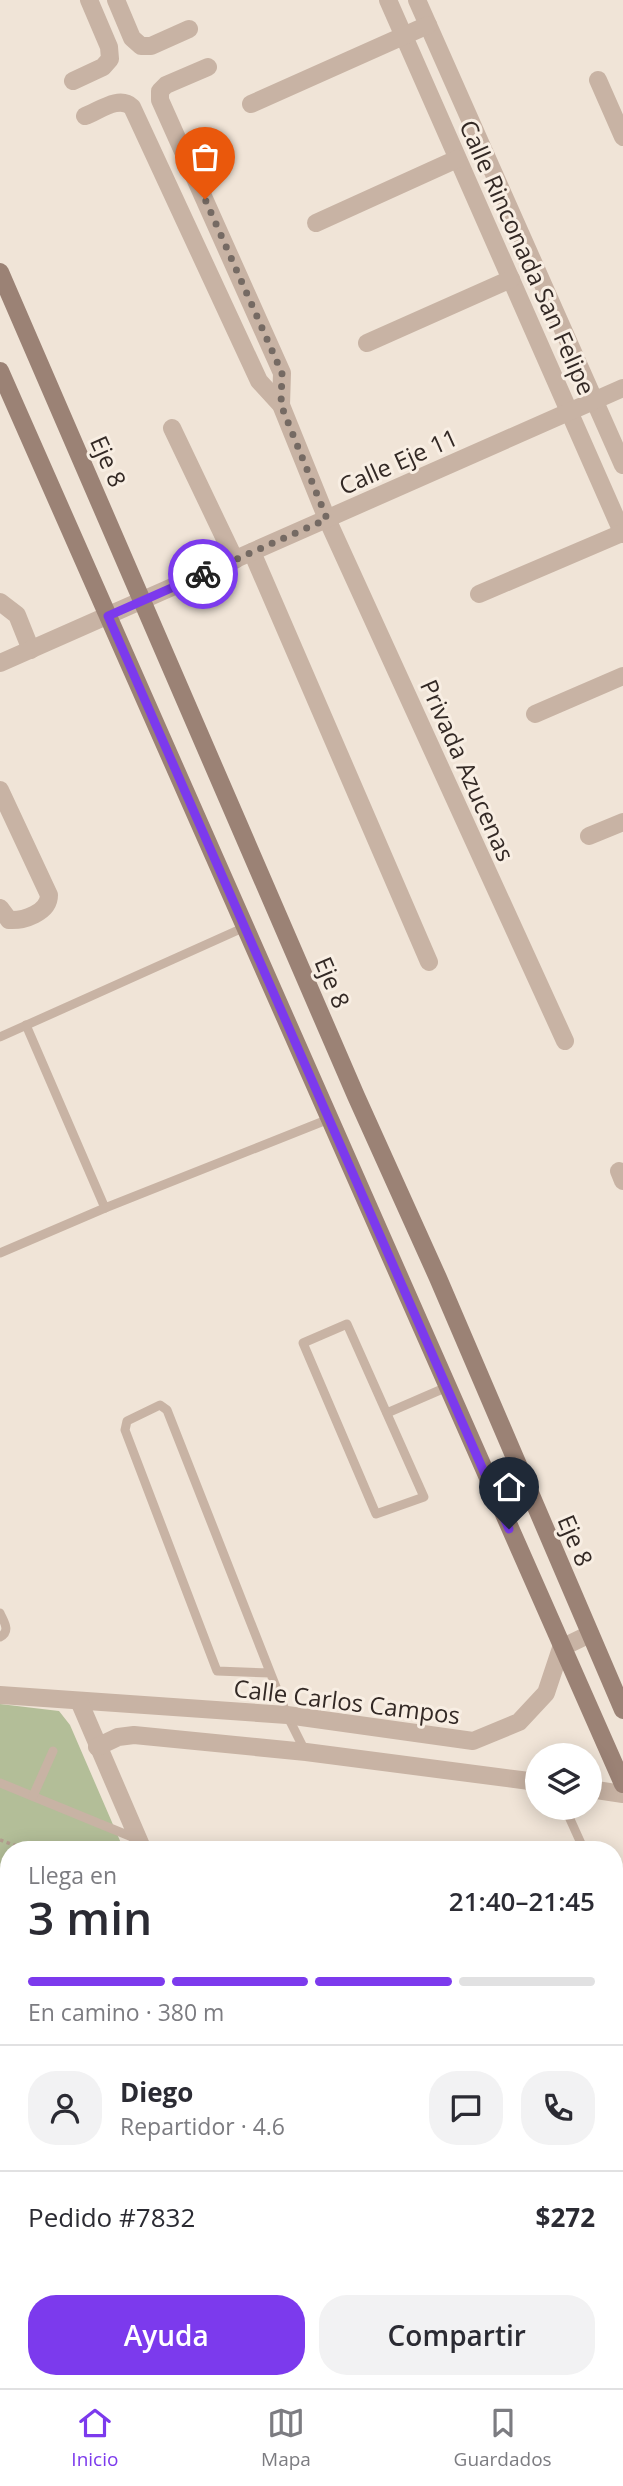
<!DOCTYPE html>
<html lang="es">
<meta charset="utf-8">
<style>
:root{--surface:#fff;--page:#f2f2f3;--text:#2b2b33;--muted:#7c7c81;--line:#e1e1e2;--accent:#7c3aed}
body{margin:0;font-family:"Open Sans",sans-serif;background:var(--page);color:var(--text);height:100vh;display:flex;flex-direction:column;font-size:26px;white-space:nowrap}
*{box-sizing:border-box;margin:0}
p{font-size:23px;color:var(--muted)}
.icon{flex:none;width:38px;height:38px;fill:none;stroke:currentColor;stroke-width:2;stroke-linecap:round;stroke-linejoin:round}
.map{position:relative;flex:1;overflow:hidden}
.drawer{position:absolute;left:0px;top:1841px;width:623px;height:548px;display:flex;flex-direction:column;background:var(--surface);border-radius:28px 28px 0 0;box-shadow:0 4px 18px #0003}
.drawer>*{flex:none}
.tools{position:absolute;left:525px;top:1743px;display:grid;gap:14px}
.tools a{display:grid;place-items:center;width:77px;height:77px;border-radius:50%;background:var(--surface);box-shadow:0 4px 18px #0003;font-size:35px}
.pin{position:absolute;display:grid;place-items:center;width:60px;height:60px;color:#fff;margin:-72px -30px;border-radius:50% 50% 50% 0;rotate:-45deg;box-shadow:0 0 7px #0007}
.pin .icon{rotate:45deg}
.courier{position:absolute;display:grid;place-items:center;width:70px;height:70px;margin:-35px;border:5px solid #7c3aed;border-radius:50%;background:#fff;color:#222;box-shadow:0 2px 9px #0007}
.headline em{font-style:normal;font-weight:600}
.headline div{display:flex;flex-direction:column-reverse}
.headline{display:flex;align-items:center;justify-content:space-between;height:119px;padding:0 28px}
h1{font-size:46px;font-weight:600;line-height:52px}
.bar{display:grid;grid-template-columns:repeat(4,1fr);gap:10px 7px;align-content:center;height:84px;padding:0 28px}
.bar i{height:9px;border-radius:5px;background:var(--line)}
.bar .selected{background:var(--accent)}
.bar p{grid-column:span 4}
.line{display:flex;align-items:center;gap:18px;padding:0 28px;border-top:2px solid var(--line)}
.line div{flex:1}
.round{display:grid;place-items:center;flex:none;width:74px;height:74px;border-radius:28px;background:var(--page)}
.button{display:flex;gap:14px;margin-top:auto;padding:14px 28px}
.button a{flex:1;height:80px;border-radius:28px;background:var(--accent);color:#fff;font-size:28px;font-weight:600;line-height:80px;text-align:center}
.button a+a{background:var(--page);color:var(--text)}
.menu{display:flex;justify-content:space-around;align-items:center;height:98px;border-top:2px solid var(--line);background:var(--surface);font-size:19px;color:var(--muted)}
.menu a{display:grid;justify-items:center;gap:4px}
.menu .selected{color:var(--accent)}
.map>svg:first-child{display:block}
.green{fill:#b3be98}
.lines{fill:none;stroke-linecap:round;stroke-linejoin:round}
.path{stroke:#b39d8e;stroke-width:3.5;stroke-dasharray:3.5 3.5;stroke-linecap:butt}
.service{stroke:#c8b3a4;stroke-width:9}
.minor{stroke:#c8b3a4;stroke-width:18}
.secondary{stroke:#9b8275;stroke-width:18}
.done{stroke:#756a63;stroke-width:7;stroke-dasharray:0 12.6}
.route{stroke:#7c3aed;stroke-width:9}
.labels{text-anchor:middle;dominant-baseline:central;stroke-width:6;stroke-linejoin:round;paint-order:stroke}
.street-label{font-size:24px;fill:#332925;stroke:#f8eee3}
</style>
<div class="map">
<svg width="623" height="2388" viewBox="0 0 623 2388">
<rect width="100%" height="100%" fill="#f0e4d7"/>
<g class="green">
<polygon points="0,1704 59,1711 70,1725 124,1850 9,1850 9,2380 85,2380 79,2388 0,2388"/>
<polygon points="623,2175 623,2317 614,2321 614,2179"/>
<polygon points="386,2380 468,2380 448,2388 389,2388"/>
</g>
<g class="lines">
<g class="path">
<polyline points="0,1840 28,1850"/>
<polyline points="0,1913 9,1909"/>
<polyline points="0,1929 5,2127 9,2160"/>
<polyline points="36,2380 37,2388"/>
<polyline points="0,2387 8,2388"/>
<polyline points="60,2388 71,2380"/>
</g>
<g class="service">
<polyline points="26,1025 105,1208 329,1119"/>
<polyline points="0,1037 245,927"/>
<polyline points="0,1253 105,1208"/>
<polygon points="347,1324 424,1497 376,1514 303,1343"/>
<polyline points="387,1413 447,1387"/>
<path d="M 0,1613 C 4,1622 11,1631 0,1637"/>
<polyline points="270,1673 217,1671 125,1430 127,1421 160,1405 167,1410 287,1715 305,1751"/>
<polyline points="0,1783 137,1839"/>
<polyline points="33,1796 53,1751"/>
<polyline points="565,1808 584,1850"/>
<polyline points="614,1917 623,1937"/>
<polyline points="614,2335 623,2332"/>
</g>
<g class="minor">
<polyline points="116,0 132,38 141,46 151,46 189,29"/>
<polyline points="388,0 623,534"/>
<polyline points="417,0 623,465"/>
<polyline points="208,67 166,85 160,91 160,100 282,373 281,405"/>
<polyline points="598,80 623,137"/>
<polyline points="73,81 103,67 110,59 109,47 89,0"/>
<polyline points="251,104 428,25"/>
<path d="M 85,116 C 99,111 119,95 132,107 L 259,381 L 281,405 L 327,519 L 565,1041"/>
<polyline points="316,223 457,159"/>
<polyline points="367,343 511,279"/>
<polyline points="172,428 235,560"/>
<polyline points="252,552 429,962"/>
<polyline points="479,594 622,533"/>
<polyline points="0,602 17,615 31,650"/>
<polyline points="0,663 623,388"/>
<polyline points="535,714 623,676"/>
<path d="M 0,790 L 49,895 C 49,913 23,921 9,920 L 0,908"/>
<polyline points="589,836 623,822"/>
<polyline points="619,1171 623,1181"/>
<polyline points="0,1695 287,1715 473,1741 519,1722 546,1693 561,1648 590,1634"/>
<polyline points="79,1701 143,1850"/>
<polyline points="97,1747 118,1737 134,1735 306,1752 537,1782"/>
<polyline points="590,1789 623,1794"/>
<polyline points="111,2388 117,2380"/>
</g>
<g class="secondary">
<polyline points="0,272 356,1096 438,1278 623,1710"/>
<polyline points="0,371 623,1784"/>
</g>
</g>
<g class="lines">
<polyline class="done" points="203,574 327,519 281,405 282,373 205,199"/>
<polyline class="route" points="203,574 108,616 509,1529"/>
</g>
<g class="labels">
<g class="street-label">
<text transform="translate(528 257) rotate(66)">Calle Rinconada San Felipe</text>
<text transform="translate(109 461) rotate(66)">Eje 8</text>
<text transform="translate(398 461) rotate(-24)">Calle Eje 11</text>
<text transform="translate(468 770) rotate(66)">Privada Azucenas</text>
<text transform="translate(333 982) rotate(67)">Eje 8</text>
<text transform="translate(576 1540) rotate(67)">Eje 8</text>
<text transform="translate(347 1701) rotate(7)">Calle Carlos Campos</text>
</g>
</g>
</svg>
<div class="tools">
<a><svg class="icon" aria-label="layers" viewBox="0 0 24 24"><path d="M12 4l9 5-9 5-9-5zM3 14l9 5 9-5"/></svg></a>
</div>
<div class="pin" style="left:205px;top:199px;background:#ea580c"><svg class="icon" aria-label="bag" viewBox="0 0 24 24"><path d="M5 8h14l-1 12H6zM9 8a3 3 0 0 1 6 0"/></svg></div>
<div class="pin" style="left:509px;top:1529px;background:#1f2937"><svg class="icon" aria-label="home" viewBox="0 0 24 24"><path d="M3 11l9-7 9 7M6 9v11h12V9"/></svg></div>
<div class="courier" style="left:203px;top:574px"><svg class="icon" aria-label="bike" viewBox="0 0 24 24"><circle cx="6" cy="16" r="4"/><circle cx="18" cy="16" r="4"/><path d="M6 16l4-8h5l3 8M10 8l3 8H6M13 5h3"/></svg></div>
<section class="drawer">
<div class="headline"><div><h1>3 min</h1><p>Llega en</p></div><em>21:40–21:45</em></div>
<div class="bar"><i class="selected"></i><i class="selected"></i><i class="selected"></i><i></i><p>En camino · 380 m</p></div>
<div class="line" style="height:126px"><a class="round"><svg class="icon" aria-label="person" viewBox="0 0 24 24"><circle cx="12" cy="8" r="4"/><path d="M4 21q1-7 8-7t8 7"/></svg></a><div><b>Diego</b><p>Repartidor · 4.6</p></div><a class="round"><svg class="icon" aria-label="chat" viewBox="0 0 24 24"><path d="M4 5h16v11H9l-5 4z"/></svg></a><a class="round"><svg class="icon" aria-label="phone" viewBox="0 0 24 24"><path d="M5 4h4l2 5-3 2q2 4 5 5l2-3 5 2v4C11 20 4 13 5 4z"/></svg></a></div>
<div class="line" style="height:91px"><div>Pedido #7832</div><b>$272</b></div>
<div class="button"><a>Ayuda</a><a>Compartir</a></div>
</section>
</div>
<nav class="menu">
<a class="selected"><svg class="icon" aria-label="home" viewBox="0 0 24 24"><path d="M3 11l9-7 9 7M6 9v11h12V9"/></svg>Inicio</a>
<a><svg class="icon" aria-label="map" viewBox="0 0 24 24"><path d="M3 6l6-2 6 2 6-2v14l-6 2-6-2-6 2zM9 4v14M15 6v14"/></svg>Mapa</a>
<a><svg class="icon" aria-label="saved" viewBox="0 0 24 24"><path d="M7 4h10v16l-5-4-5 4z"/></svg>Guardados</a>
</nav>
